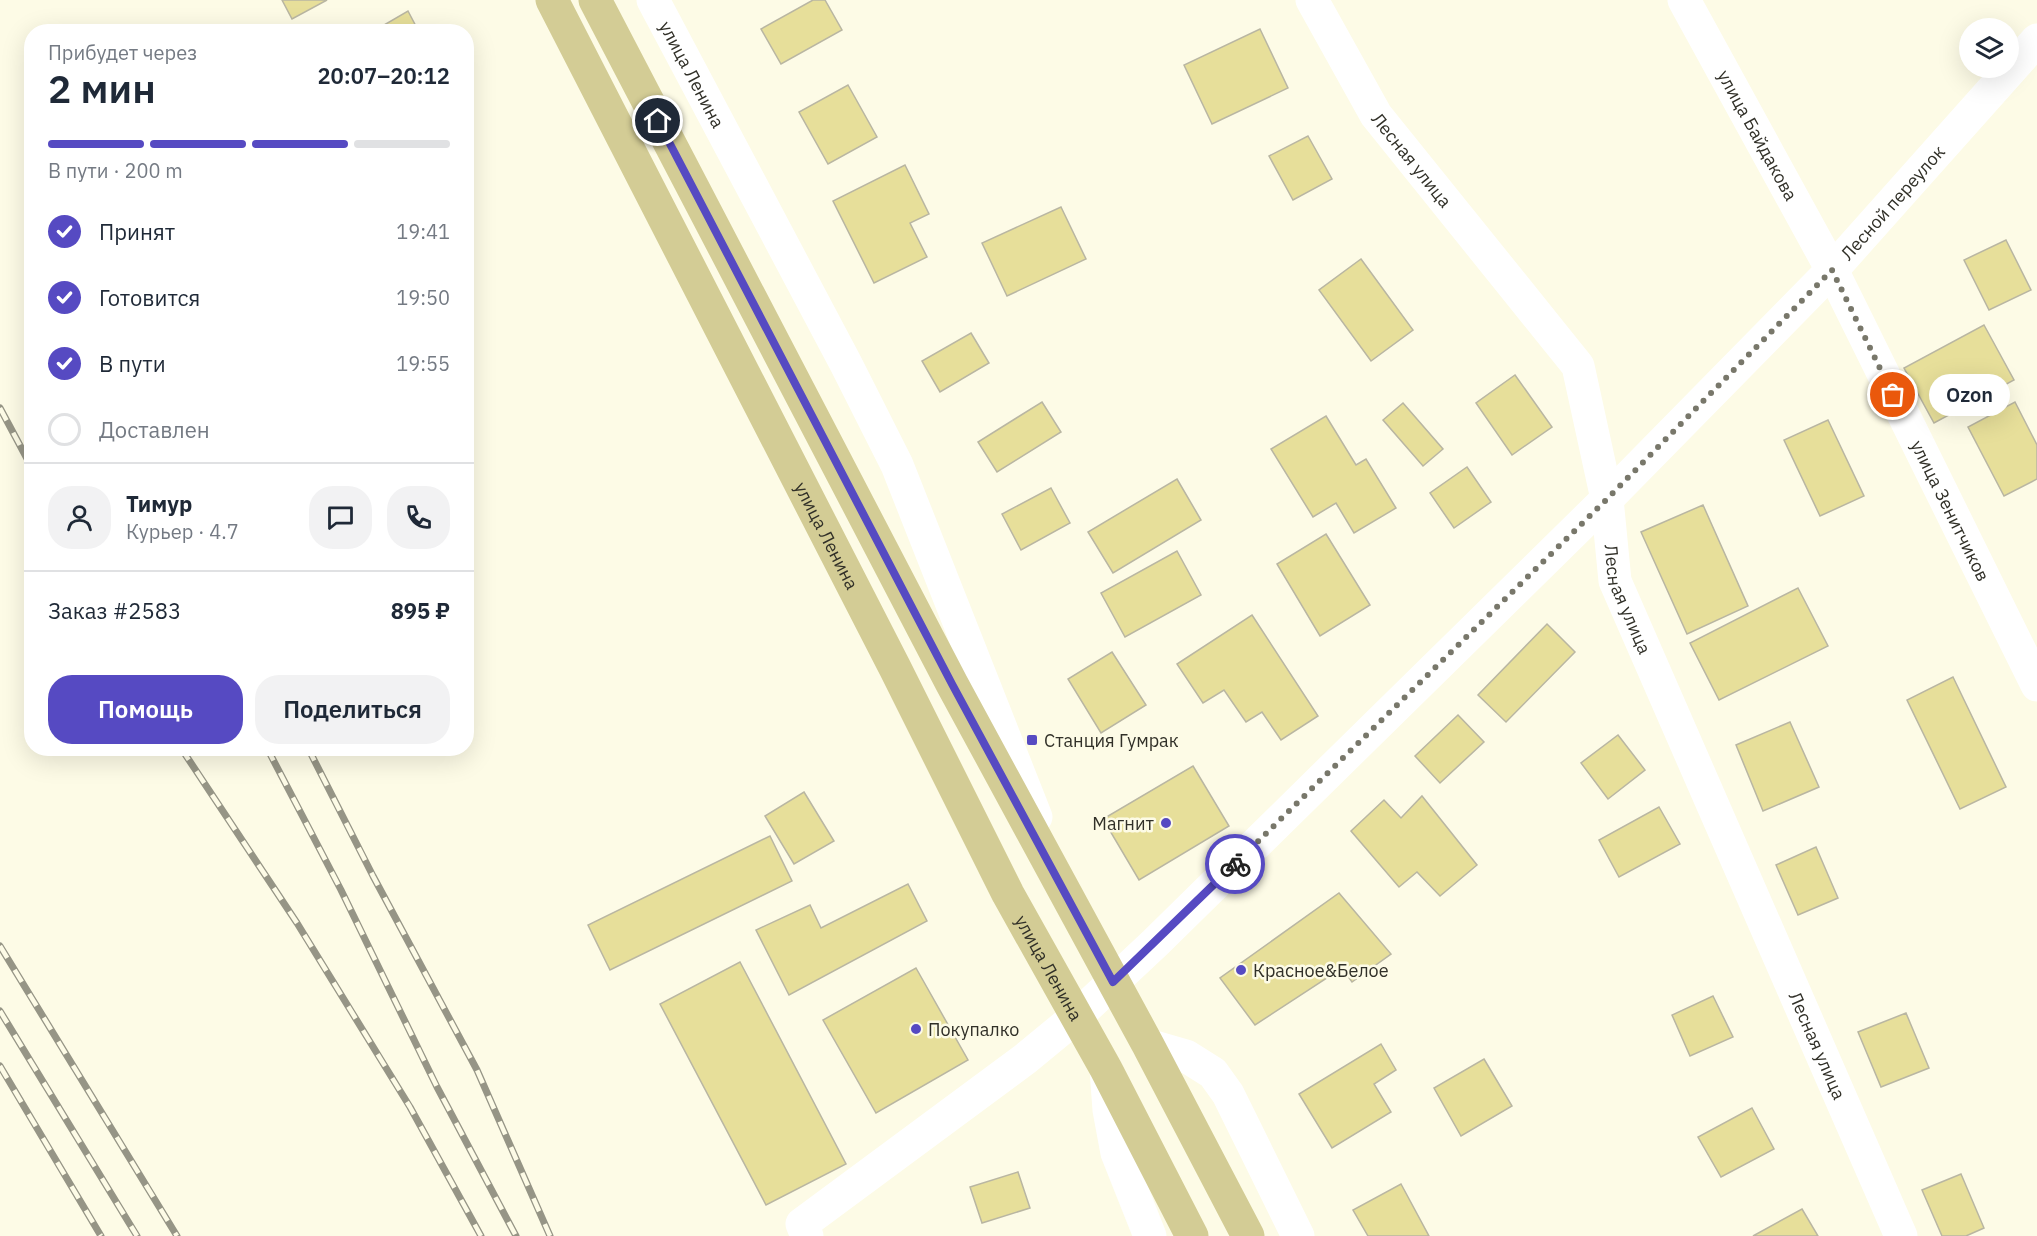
<!DOCTYPE html>
<html lang="ru">
<meta charset="utf-8">
<style>
:root{--surface:#fff;--page:#f2f2f3;--text:#1f2937;--muted:#747a83;--line:#e0e1e3;--accent:#564ac2}
body{margin:0;font-family:"IBM Plex Sans",sans-serif;background:var(--page);color:var(--text);height:100vh;display:flex;flex-direction:column;font-size:22px;white-space:nowrap}
*{box-sizing:border-box;margin:0}
p{font-size:20px;color:var(--muted)}
.icon{flex:none;width:33px;height:33px;fill:none;stroke:currentColor;stroke-width:2;stroke-linecap:round;stroke-linejoin:round}
.map{position:relative;flex:1;overflow:hidden}
.sheet{position:absolute;left:24px;top:24px;width:450px;height:732px;display:flex;flex-direction:column;background:var(--surface);border-radius:24px;box-shadow:0 6px 24px #0002}
.sheet>*{flex:none}
.fabs{position:absolute;left:1959px;top:18px;display:grid;gap:12px}
.fabs a{display:grid;place-items:center;width:60px;height:60px;border-radius:50%;background:var(--surface);box-shadow:0 6px 24px #0002;font-size:30px}
.pin{position:absolute;display:grid;place-items:center;width:51px;height:51px;color:#fff;margin:-26px;border:3px solid #fff;border-radius:50%;box-shadow:0 2px 6px #0007}
.courier{position:absolute;display:grid;place-items:center;width:60px;height:60px;margin:-30px;border:4px solid #564ac2;border-radius:50%;background:#fff;color:#222;box-shadow:0 2px 8px #0007}
.bubble{position:absolute;height:42px;border-radius:21px;background:var(--surface);box-shadow:0 6px 24px #0002;font-size:20px;font-weight:600;line-height:42px;text-align:center}
.overview em{font-style:normal;font-weight:600}
.overview div{display:flex;flex-direction:column-reverse}
.overview{display:flex;align-items:center;justify-content:space-between;height:102px;padding:0 24px}
h1{font-size:39px;font-weight:600;line-height:45px}
.bar{display:grid;grid-template-columns:repeat(4,1fr);gap:9px 6px;align-content:center;height:72px;padding:0 24px}
.bar i{height:8px;border-radius:4px;background:var(--line)}
.bar .on{background:var(--accent)}
.bar p{grid-column:span 4}
.line{display:flex;align-items:center;gap:15px;padding:0 24px;border-top:2px solid var(--line)}
.line div{flex:1}
.round{display:grid;place-items:center;flex:none;width:63px;height:63px;border-radius:24px;background:var(--page)}
ol{padding:0 24px;list-style:none}
li{display:flex;align-items:center;gap:18px;height:66px}
li p{margin-inline-start:auto}
li .icon{padding:6px;border-radius:50%;background:var(--accent);color:#fff;stroke-width:4}
li:last-child{color:var(--muted)}
li i{width:33px;height:33px;border:3px solid var(--line);border-radius:50%}
.primary-button{display:flex;gap:12px;margin-top:auto;padding:12px 24px}
.primary-button a{flex:1;height:69px;border-radius:24px;background:var(--accent);color:#fff;font-size:24px;font-weight:600;line-height:69px;text-align:center}
.primary-button a+a{background:var(--page);color:var(--text)}
.map>svg:first-child{display:block}
.building{fill:#e7df9a;stroke:#b9b6a2;stroke-width:1.5}
.lines{fill:none;stroke-linecap:round;stroke-linejoin:round}
.minor{stroke:#fff;stroke-width:33}
.major{stroke:#d3cc95;stroke-width:33}
.rail-casing{stroke:#969586;stroke-width:7}
.rail{stroke:#fdfbe6;stroke-width:4.5;stroke-dasharray:14;stroke-linecap:butt}
.done{stroke:#78776a;stroke-width:6;stroke-dasharray:0 10.8}
.route{stroke:#564ac2;stroke-width:8}
.poi-dot{fill:#564ac2;stroke:#fdfbe6;stroke-width:2}
.labels{text-anchor:middle;dominant-baseline:central;stroke-width:5;stroke-linejoin:round;paint-order:stroke}
.street-label{font-size:18px;fill:#313028;stroke:#fdfbe6}
.poi-label{font-size:18px;fill:#313028;stroke:#fdfbe6;text-anchor:start}
</style>
<div class="map">
<svg width="2037" height="1236" viewBox="0 0 2037 1236">
<rect width="100%" height="100%" fill="#fdfbe6"/>
<g class="building">
<polygon points="282,0 327,0 292,19"/>
<polygon points="813,0 825,0 842,30 781,64 761,29"/>
<polygon points="408,11 419,32 372,32"/>
<polygon points="1260,29 1288,88 1212,124 1184,65"/>
<polygon points="848,85 877,137 828,164 799,112"/>
<polygon points="1308,136 1332,179 1293,200 1269,156"/>
<polygon points="905,165 929,214 910,223 927,257 874,283 833,201"/>
<polygon points="1061,207 1086,259 1007,296 982,243"/>
<polygon points="2006,240 2031,290 1989,310 1964,260"/>
<polygon points="1361,259 1413,330 1371,361 1319,290"/>
<polygon points="1984,325 2014,380 1934,423 1904,368"/>
<polygon points="971,333 989,363 940,392 922,361"/>
<polygon points="1515,375 1552,427 1512,455 1476,403"/>
<polygon points="1042,402 1061,432 997,472 978,442"/>
<polygon points="2015,402 2037,445 2037,479 2004,496 1968,427"/>
<polygon points="1403,403 1443,449 1423,466 1383,420"/>
<polygon points="1326,416 1356,465 1366,459 1396,508 1354,533 1336,503 1313,517 1271,449"/>
<polygon points="1828,420 1864,496 1820,516 1784,440"/>
<polygon points="1467,467 1491,502 1454,528 1430,493"/>
<polygon points="1177,479 1201,520 1113,573 1088,532"/>
<polygon points="1051,488 1070,523 1021,550 1002,514"/>
<polygon points="1703,505 1748,606 1687,634 1641,532"/>
<polygon points="1326,534 1370,605 1320,636 1277,564"/>
<polygon points="1177,551 1201,595 1125,637 1101,593"/>
<polygon points="1798,588 1828,646 1719,700 1690,643"/>
<polygon points="1252,615 1318,716 1281,740 1262,712 1246,722 1224,690 1203,703 1177,664"/>
<polygon points="1547,624 1575,652 1506,722 1478,695"/>
<polygon points="1112,652 1146,705 1101,733 1068,679"/>
<polygon points="1953,677 2006,787 1960,809 1907,700"/>
<polygon points="1458,715 1484,742 1440,783 1415,756"/>
<polygon points="1790,722 1819,787 1763,811 1736,745"/>
<polygon points="1618,735 1645,770 1608,799 1581,763"/>
<polygon points="1193,766 1229,826 1139,880 1103,819"/>
<polygon points="804,792 834,841 794,864 765,816"/>
<polygon points="1422,796 1477,865 1440,896 1417,872 1399,887 1351,831 1384,800 1401,818"/>
<polygon points="1659,807 1680,844 1619,877 1599,840"/>
<polygon points="770,836 792,881 610,970 588,925"/>
<polygon points="1816,847 1838,898 1798,915 1776,865"/>
<polygon points="908,884 927,921 789,995 756,930 810,905 821,928"/>
<polygon points="1339,893 1391,954 1352,982 1342,968 1255,1025 1220,978"/>
<polygon points="740,962 846,1164 766,1205 660,1004"/>
<polygon points="916,968 968,1060 876,1113 823,1020"/>
<polygon points="1713,996 1733,1037 1690,1056 1672,1015"/>
<polygon points="1906,1013 1929,1068 1881,1087 1858,1032"/>
<polygon points="1381,1044 1396,1070 1374,1084 1391,1112 1332,1148 1299,1094"/>
<polygon points="1484,1059 1512,1106 1461,1136 1434,1088"/>
<polygon points="1752,1108 1774,1149 1721,1177 1698,1137"/>
<polygon points="1018,1172 1030,1208 982,1223 970,1187"/>
<polygon points="1961,1174 1984,1228 1966,1236 1942,1236 1922,1190"/>
<polygon points="1401,1184 1429,1236 1368,1236 1353,1210"/>
<polygon points="1802,1209 1818,1236 1753,1236"/>
</g>
<g class="lines">
<g class="minor">
<path id="s1" d="M 653,0 L 846,364 L 897,465 L 1036,817"/>
<path id="s2" d="M 1312,0 L 1376,115 L 1578,366 L 1607,499 L 1615,581 L 1901,1236"/>
<path id="s3" d="M 1684,0 L 1832,270 L 2037,685"/>
<polyline points="1148,1045 1186,1056 1213,1073 1228,1094 1298,1236"/>
<polyline points="1106,1069 1109,1110 1117,1153 1150,1236"/>
<path id="s4" d="M 807,1236 L 802,1224 L 1025,1059 L 1076,1017 L 1155,943 L 1607,499 L 1832,270 L 2037,40"/>
</g>
<g class="major">
<path id="s5" d="M 552,0 L 895,668 L 1008,894 L 1106,1069 L 1192,1236"/>
<polyline points="595,0 952,684 1148,1045 1248,1236"/>
</g>
<g class="rail-casing">
<g id="rail">
<polyline points="0,408 32,468"/>
<polyline points="181,748 297,923 410,1107 481,1236"/>
<polyline points="267,748 341,890 437,1087 516,1236"/>
<polyline points="308,748 373,876 477,1070 550,1236"/>
<polyline points="0,946 177,1236"/>
<polyline points="0,1011 137,1236"/>
<polyline points="0,1066 101,1236"/>
</g>
</g>
<use href="#rail" class="rail"/>
</g>
<g class="lines">
<polyline class="done" points="1235,864 1607,499 1832,270 1893,395"/>
<polyline class="route" points="658,121 952,684 1113,982 1235,864"/>
</g>
<g class="poi-dot">
<rect x="1026" y="734" width="12" height="12" rx="3"/>
<circle cx="1166" cy="823" r="6"/>
<circle cx="1241" cy="970" r="6"/>
<circle cx="916" cy="1029" r="6"/>
</g>
<g class="labels">
<g class="street-label">
<text stroke="none"><textPath href="#s1" startOffset="84">улица Ленина</textPath></text>
<text stroke="none"><textPath href="#s3" startOffset="154">улица Байдакова</textPath></text>
<text stroke="none"><textPath href="#s2" startOffset="189">Лесная улица</textPath></text>
<text stroke="none"><textPath href="#s4" startOffset="1510">Лесной переулок</textPath></text>
<text stroke="none"><textPath href="#s3" startOffset="576">улица Зенитчиков</textPath></text>
<text stroke="none"><textPath href="#s5" startOffset="602">улица Ленина</textPath></text>
<text stroke="none"><textPath href="#s2" startOffset="693">Лесная улица</textPath></text>
<text stroke="none"><textPath href="#s5" startOffset="1088">улица Ленина</textPath></text>
<text stroke="none"><textPath href="#s2" startOffset="1179">Лесная улица</textPath></text>
</g>
<g class="poi-label">
<text x="1044" y="740">Станция Гумрак</text>
<text x="1154" y="823" text-anchor="end">Магнит</text>
<text x="1253" y="970">Красное&amp;Белое</text>
<text x="928" y="1029">Покупалко</text>
</g>
</g>
</svg>
<div class="fabs">
<a><svg class="icon" aria-label="layers" viewBox="0 0 24 24"><path d="M12 4l9 5-9 5-9-5zM3 14l9 5 9-5"/></svg></a>
</div>
<div class="pin" style="left:1893px;top:395px;background:#ea580c"><svg class="icon" aria-label="bag" viewBox="0 0 24 24"><path d="M5 8h14l-1 12H6zM9 8a3 3 0 0 1 6 0"/></svg></div>
<div class="pin" style="left:658px;top:121px;background:#1f2937"><svg class="icon" aria-label="home" viewBox="0 0 24 24"><path d="M3 11l9-7 9 7M6 9v11h12V9"/></svg></div>
<div class="courier" style="left:1235px;top:864px"><svg class="icon" aria-label="bike" viewBox="0 0 24 24"><circle cx="6" cy="16" r="4"/><circle cx="18" cy="16" r="4"/><path d="M6 16l4-8h5l3 8M10 8l3 8H6M13 5h3"/></svg></div>
<div class="bubble" style="left:1929px;top:374px;width:81px">Ozon</div>
<section class="sheet">
<div class="overview"><div><h1>2 мин</h1><p>Прибудет через</p></div><em>20:07–20:12</em></div>
<div class="bar"><i class="on"></i><i class="on"></i><i class="on"></i><i></i><p>В пути · 200 m</p></div>
<ol>
<li><svg class="icon" aria-label="check" viewBox="0 0 24 24"><path d="M5 12l5 5 9-10"/></svg>Принят<p>19:41</p></li>
<li><svg class="icon" aria-label="check" viewBox="0 0 24 24"><path d="M5 12l5 5 9-10"/></svg>Готовится<p>19:50</p></li>
<li><svg class="icon" aria-label="check" viewBox="0 0 24 24"><path d="M5 12l5 5 9-10"/></svg>В пути<p>19:55</p></li>
<li><i></i>Доставлен</li>
</ol>
<div class="line" style="height:108px"><a class="round"><svg class="icon" aria-label="person" viewBox="0 0 24 24"><circle cx="12" cy="8" r="4"/><path d="M4 21q1-7 8-7t8 7"/></svg></a><div><b>Тимур</b><p>Курьер · 4.7</p></div><a class="round"><svg class="icon" aria-label="chat" viewBox="0 0 24 24"><path d="M4 5h16v11H9l-5 4z"/></svg></a><a class="round"><svg class="icon" aria-label="phone" viewBox="0 0 24 24"><path d="M5 4h4l2 5-3 2q2 4 5 5l2-3 5 2v4C11 20 4 13 5 4z"/></svg></a></div>
<div class="line" style="height:78px"><div>Заказ #2583</div><b>895 ₽</b></div>
<div class="primary-button"><a>Помощь</a><a>Поделиться</a></div>
</section>
</div>
